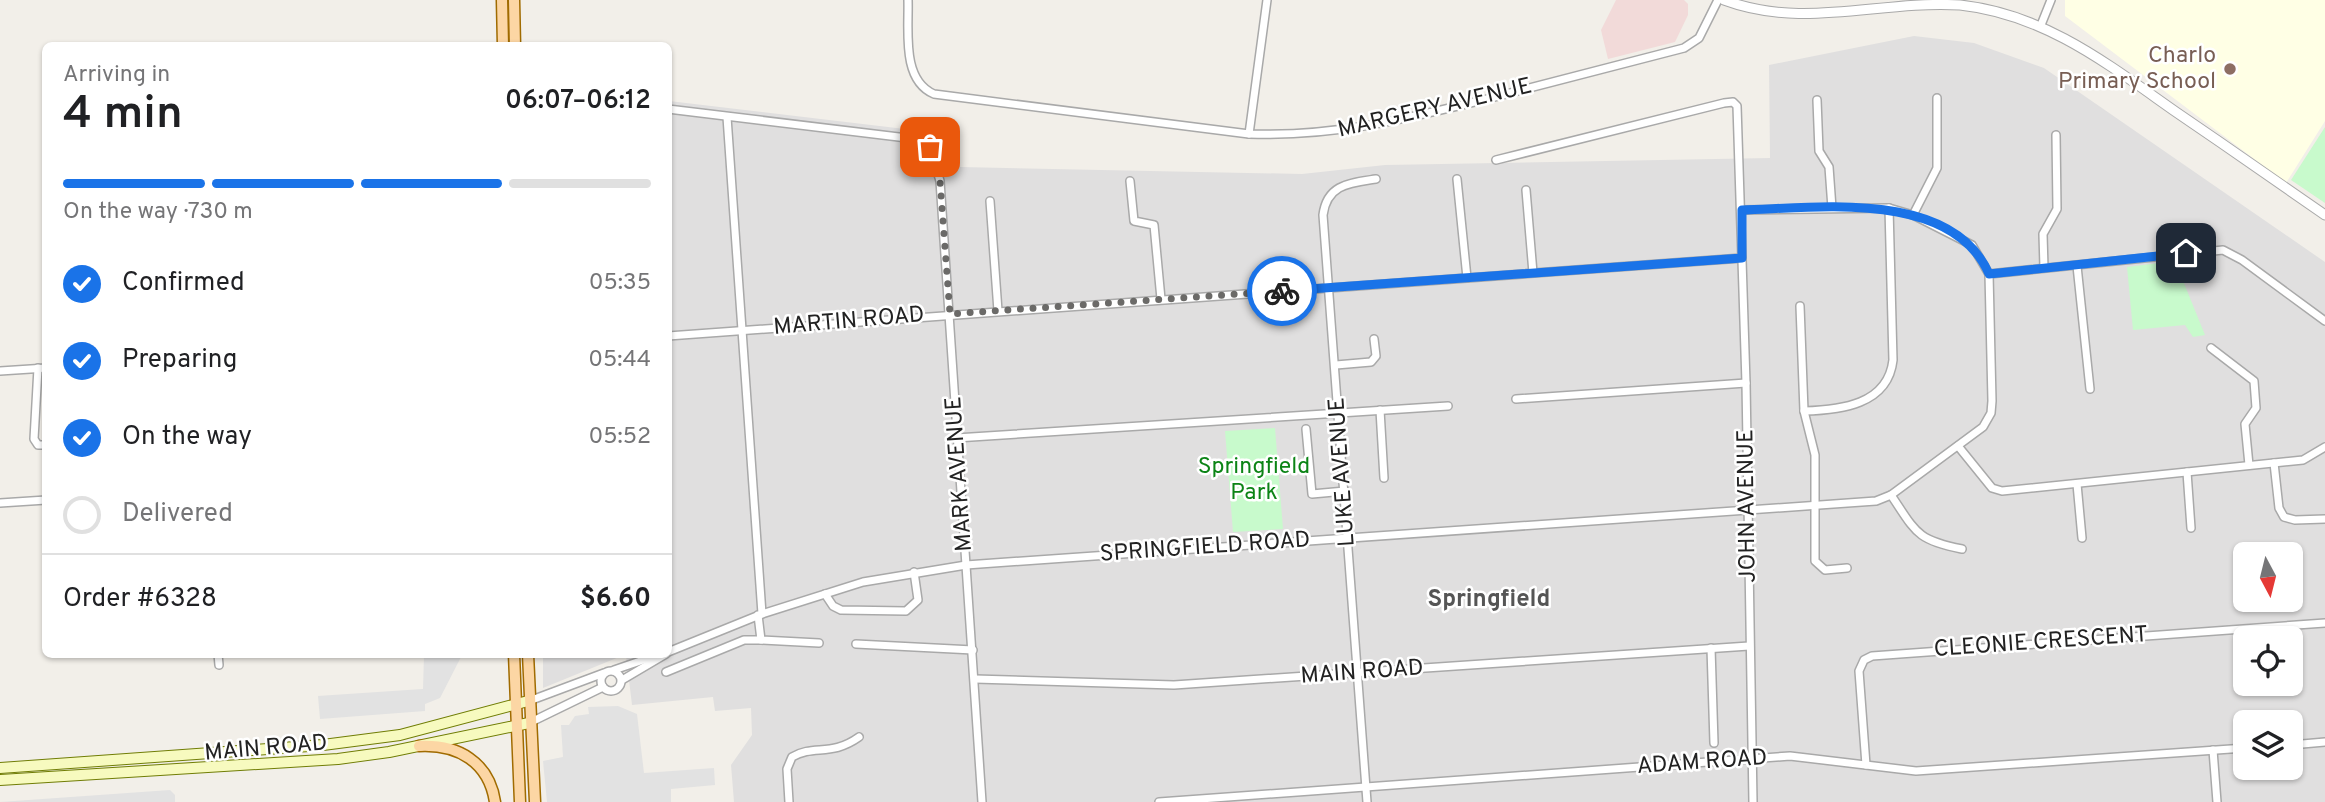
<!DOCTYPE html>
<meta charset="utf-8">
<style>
:root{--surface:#fff;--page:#f2f2f2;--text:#202124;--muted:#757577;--line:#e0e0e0;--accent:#1a73e8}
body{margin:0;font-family:Overpass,sans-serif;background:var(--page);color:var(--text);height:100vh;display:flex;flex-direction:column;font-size:26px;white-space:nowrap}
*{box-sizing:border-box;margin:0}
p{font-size:23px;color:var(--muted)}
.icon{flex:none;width:38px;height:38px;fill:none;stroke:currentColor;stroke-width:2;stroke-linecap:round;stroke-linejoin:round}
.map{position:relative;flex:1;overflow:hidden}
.side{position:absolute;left:42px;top:42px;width:630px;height:616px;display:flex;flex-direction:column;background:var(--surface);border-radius:10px;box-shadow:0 2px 5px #0004}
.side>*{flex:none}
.needle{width:46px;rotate:173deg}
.controls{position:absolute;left:2233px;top:542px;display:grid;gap:14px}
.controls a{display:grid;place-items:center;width:70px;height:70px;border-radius:10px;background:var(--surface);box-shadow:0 2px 5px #0004;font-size:35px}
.pin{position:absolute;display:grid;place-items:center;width:60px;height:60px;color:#fff;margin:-30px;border-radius:14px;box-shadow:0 4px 10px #0006}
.courier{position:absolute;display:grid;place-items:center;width:70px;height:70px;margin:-35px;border:5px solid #1a73e8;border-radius:50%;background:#fff;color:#222;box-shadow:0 2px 9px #0007}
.head em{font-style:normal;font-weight:600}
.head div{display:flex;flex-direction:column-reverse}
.head{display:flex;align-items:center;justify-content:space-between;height:119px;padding:0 21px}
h1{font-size:46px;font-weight:600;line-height:52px}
.bar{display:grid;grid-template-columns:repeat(4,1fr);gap:10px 7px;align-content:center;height:84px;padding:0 21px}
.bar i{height:9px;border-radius:5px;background:var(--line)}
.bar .on{background:var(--accent)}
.bar p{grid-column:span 4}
.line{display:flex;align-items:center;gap:18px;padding:0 21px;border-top:2px solid var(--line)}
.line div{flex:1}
ol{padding:0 21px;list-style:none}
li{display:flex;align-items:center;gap:21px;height:77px}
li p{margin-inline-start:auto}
li .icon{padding:7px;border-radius:50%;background:var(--accent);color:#fff;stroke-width:4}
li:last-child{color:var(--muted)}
li i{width:38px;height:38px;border:4px solid var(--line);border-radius:50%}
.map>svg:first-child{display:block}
.residential{fill:#e0dfdf;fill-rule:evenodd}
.commercial{fill:#f2dad9}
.education{fill:#ffffe5}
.park{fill:#c8facc}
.parking{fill:#e2e2e2}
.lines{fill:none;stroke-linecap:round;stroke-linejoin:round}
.minor-casing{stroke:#a9a9a9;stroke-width:10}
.tertiary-casing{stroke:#a9a9a9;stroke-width:11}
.secondary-casing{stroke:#707d05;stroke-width:12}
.primary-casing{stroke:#a06b00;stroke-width:13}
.minor{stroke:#fff;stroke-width:7}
.tertiary{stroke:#fff;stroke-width:9}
.secondary{stroke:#f7fabf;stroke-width:10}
.primary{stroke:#fcd6a4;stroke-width:10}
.done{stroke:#6b6a68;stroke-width:7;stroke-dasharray:0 12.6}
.route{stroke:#1a73e8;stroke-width:9}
.education-dot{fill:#8d6e63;stroke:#fff;stroke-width:2.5}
.labels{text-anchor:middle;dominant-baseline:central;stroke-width:5;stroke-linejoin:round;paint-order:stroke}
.education-label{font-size:23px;fill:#785e54;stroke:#fff;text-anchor:end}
.street-label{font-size:23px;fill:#222;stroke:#fff}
.park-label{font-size:23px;fill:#0c8416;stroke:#fff}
.neighbourhood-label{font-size:24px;font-weight:bold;fill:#555;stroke:#fff}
</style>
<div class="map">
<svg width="2325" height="802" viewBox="0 0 2325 802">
<rect width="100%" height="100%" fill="#f2efe9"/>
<g class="residential">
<path d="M 1914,36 L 1974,43 L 2044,68 L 2325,262 L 2325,802 L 734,802 L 731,765 L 752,735 L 751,708 L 715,711 L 713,697 L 632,705 L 626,655 L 668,654 L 669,101 L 955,135 L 960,167 L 1302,174 L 1385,165 L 1770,158 L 1769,65 ZM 2245,555 L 2291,555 L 2291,600 L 2245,600 ZM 2245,639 L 2291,639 L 2291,684 L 2245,684 ZM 2245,723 L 2291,723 L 2291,768 L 2245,768 Z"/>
<polygon points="543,655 543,654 624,655 543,688"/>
</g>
<polygon class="commercial" points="1616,0 1684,0 1688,4 1688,15 1675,42 1608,59 1601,30"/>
<polygon class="education" points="2065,0 2325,0 2325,121 2286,183 2065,16"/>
<g class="park">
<polygon points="2325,127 2325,203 2291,180"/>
<polygon points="2175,261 2205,335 2193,337 2185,325 2133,330 2127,267"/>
<polygon points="1275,428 1283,529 1233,532 1225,431"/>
</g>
<g class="parking">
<polygon points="424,655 462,655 440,698 425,704 425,711 320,719 318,696 423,689"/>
<polygon points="618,706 637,714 644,773 714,768 715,785 671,789 671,802 547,802 543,761 563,757 561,725 569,725 575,716 589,714 588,707"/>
<polygon points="170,790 175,795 175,802 0,802"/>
</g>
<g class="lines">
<g class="minor-casing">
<g id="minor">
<path d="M 908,0 C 909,30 901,80 934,94 L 1249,134 C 1334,137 1405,119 1487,99 C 1552,82 1618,65 1684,48 L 1699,38 L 1718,0"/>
<polyline points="2041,25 2051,0"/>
<polyline points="1817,100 1819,151 1829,167 1832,208"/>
<polyline points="668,109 907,138 930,147 940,181 982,802"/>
<polyline points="727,117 762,614"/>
<polyline points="1249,134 1267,0"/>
<polyline points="1496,160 1724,103 1733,102 1737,106 1746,383 1753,802"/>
<polyline points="1457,179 1467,278"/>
<polyline points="1130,181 1134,221 1154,225 1161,299"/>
<polyline points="1526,190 1533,273"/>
<polyline points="990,201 998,311"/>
<polyline points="1913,215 1937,168 1937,98"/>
<polyline points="2077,266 2090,389"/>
<polyline points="2044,268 2043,234 2057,209 2056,135"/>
<polyline points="1989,274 2223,250 2242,260 2325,321"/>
<polyline points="1800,306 1804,411 1815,455 1815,561 1825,570 1847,568"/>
<polyline points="668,336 1742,258"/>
<polyline points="2211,348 2254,381 2256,408 2245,424 2249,465"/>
<polyline points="1336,365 1371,362 1376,356 1374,339"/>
<polyline points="38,368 34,439 38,445 46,445"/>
<polyline points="0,371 46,368"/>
<polyline points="1516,399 1746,383"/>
<polyline points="1380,410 1384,478"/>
<path d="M 1804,411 C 1840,410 1888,405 1893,360 L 1889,208"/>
<polyline points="1306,429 1312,494 1345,491"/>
<polyline points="956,438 1448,406"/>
<polyline points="1958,446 1992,488 2002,491 2303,460 2325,447"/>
<polyline points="2274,463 2279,508 2284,517 2295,520 2325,519"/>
<polyline points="2187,472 2191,528"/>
<polyline points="2077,484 2082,538"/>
<path d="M 1891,495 C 1916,532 1916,540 1962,549"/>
<polyline points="0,503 46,500"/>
<polyline points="825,594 833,606 841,610 906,611 918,600 914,572"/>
<polyline points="758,615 761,640 819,643"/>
<polyline points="856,644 973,650"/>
<polyline points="1711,648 1714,743"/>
<polyline points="668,652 762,614 863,582 966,565 1876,501 1891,495 1983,427 1991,413 1992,401 1989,274 1972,245 1913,215 1889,208 1742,210"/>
<polyline points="218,654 219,665"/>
<polyline points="614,670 652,657"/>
<circle cx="611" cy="681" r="10"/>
<polyline points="666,672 744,640 761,640"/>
<polyline points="975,679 1174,685 1749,646"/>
<polyline points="622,680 666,654"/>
<polyline points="529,701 604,673"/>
<polyline points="529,723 603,687"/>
<polyline points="2291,745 2325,742"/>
<polyline points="2213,750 2217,802"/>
<polyline points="1866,765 1859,671 1864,660 1872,656 2325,623"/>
<path d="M 789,802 L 787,769 L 792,757 C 814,744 831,757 859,737"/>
<polyline points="1159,802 1790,756 1916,771 2245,748"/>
<path d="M 1367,802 L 1323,215 C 1327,184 1350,183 1376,179"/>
</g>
</g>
<g class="tertiary-casing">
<path id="tertiary" d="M 1724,0 C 1805,30 1878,0 1960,5 C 2045,14 2109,65 2176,112 C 2226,146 2276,181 2325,215"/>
</g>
<g class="secondary-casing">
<g id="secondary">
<polyline points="0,768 323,745 400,735 528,701"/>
<polyline points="0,780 338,759 389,752 529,723"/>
</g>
</g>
<g class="primary-casing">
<g id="primary">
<polyline points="502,0 503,46"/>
<polyline points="514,0 515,46"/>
<polyline points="514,654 520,802"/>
<polyline points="528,654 535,802"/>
<path d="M 419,746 C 458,744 489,762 495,802"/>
</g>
</g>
<use href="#minor" class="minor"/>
<use href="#tertiary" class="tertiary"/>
<use href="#secondary" class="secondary"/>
<use href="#primary" class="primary"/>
</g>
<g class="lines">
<polyline class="done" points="930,147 940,181 950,314 1282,291"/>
<path class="route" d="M 1282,291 L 1742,258 L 1742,210 C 1817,208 1952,189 1989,274 L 2186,253"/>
</g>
<circle class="education-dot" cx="2230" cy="69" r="7"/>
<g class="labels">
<g class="education-label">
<text x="2216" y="56">Charlo<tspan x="2216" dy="26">Primary School</tspan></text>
</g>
<g class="street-label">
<text transform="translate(1435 109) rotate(-13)">MARGERY AVENUE</text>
<text transform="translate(849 322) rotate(-5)">MARTIN ROAD</text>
<text transform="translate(1343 472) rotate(-94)">LUKE AVENUE</text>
<text transform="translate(960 474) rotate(-94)">MARK AVENUE</text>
<text transform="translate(1748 506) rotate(-91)">JOHN AVENUE</text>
<text transform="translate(1205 548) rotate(-4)">SPRINGFIELD ROAD</text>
<text transform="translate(2041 643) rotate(-4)">CLEONIE CRESCENT</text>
<text transform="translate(1362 673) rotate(-4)">MAIN ROAD</text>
<text transform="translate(266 749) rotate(-5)">MAIN ROAD</text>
<text transform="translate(1702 763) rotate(-4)">ADAM ROAD</text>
</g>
<g class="park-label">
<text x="1254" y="467">Springfield<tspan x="1254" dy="26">Park</tspan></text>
</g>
<g class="neighbourhood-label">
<text x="1489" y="600">Springfield</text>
</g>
</g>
</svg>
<div class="controls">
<a><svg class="needle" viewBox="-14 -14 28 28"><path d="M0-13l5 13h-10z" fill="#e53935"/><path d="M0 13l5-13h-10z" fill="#757577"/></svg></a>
<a><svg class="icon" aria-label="locate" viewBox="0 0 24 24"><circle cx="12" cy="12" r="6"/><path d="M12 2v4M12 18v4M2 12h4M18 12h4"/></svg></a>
<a><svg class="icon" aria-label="layers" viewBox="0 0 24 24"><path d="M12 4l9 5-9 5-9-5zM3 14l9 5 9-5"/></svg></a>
</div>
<div class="pin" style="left:930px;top:147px;background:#ea580c"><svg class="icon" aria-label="bag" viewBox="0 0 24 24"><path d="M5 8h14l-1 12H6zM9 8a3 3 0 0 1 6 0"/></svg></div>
<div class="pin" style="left:2186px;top:253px;background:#1f2937"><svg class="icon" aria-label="home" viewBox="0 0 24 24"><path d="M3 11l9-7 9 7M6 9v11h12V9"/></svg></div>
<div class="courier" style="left:1282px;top:291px"><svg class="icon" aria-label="bike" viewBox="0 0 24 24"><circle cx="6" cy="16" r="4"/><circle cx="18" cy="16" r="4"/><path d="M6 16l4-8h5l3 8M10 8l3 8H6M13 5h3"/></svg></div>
<section class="side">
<div class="head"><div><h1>4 min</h1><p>Arriving in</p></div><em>06:07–06:12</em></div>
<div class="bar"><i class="on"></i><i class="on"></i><i class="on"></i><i></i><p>On the way · 730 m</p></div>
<ol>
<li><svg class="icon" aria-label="check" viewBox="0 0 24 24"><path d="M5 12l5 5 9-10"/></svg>Confirmed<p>05:35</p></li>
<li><svg class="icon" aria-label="check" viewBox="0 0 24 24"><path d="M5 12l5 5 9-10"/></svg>Preparing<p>05:44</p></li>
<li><svg class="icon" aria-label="check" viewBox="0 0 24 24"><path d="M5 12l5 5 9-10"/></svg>On the way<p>05:52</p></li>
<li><i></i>Delivered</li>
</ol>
<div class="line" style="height:91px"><div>Order #6328</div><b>$6.60</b></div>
</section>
</div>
